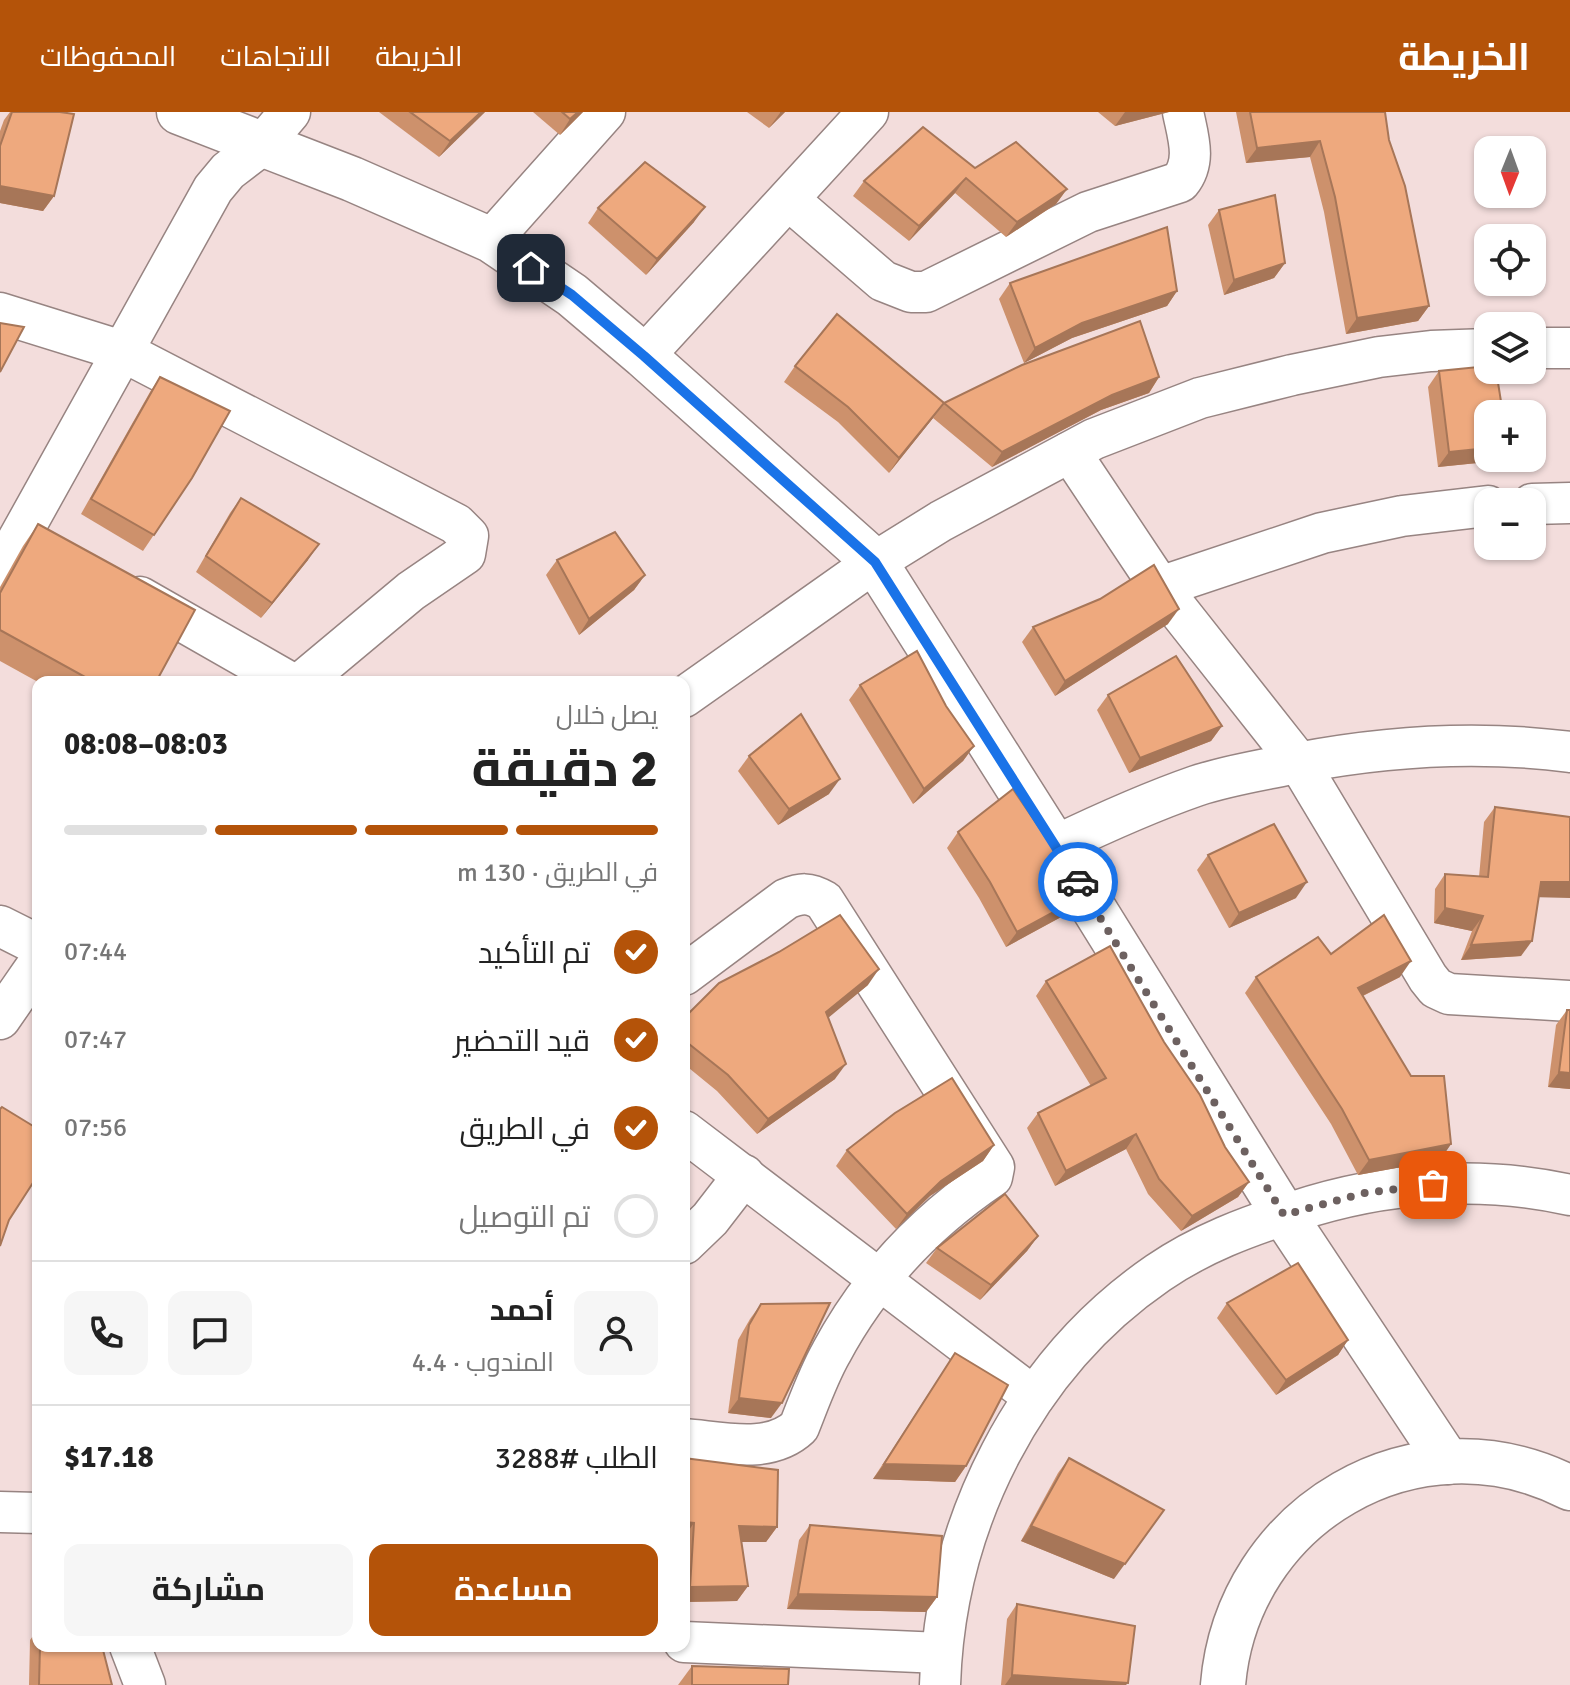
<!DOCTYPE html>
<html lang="ar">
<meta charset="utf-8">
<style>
:root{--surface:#fff;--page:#f6f6f6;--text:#222;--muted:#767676;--line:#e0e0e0;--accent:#b45309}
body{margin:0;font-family:Signika,Cairo,sans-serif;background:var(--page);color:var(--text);direction:rtl;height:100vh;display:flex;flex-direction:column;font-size:30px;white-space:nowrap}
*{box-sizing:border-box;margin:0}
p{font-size:26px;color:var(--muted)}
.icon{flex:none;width:44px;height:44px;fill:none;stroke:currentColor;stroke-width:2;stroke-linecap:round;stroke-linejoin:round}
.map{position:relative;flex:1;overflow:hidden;direction:ltr}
.drawer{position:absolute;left:32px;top:564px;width:658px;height:976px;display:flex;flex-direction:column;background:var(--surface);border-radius:16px;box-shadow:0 2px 6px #0004;direction:rtl}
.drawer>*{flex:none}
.needle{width:52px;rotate:181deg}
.controls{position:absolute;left:1474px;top:24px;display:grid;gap:16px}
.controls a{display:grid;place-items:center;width:72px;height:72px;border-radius:16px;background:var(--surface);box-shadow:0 2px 6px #0004;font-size:40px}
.pin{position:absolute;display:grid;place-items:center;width:68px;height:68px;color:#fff;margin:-34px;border-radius:16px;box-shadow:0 4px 12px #0006}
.courier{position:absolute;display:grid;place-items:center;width:80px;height:80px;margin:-40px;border:6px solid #1a73e8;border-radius:50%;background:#fff;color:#222;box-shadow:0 2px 10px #0007}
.head em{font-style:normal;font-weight:700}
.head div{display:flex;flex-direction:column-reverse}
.head{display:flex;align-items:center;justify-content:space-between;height:136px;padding:0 32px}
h1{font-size:52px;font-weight:700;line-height:60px}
.bar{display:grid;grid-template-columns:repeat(4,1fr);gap:12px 8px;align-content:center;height:96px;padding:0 32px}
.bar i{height:10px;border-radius:6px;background:var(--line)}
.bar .on{background:var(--accent)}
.bar p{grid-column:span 4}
.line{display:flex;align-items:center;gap:20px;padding:0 32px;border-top:2px solid var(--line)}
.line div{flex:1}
.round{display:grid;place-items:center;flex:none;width:84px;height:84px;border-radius:16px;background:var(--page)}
ol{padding:0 32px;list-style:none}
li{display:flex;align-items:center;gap:24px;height:88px}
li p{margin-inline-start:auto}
li .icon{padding:8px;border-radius:50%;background:var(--accent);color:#fff;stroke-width:4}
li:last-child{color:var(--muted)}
li i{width:44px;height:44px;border:4px solid var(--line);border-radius:50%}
.button{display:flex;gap:16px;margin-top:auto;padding:16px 32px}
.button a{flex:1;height:92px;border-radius:16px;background:var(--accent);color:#fff;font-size:32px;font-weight:700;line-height:92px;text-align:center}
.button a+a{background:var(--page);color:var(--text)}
header{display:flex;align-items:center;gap:48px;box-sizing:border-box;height:112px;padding:0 40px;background:var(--accent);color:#fff}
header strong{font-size:38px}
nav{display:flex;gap:44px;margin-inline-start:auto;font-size:28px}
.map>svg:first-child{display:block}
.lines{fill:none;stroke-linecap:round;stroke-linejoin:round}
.street-casing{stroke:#978482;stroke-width:43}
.secondary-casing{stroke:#978482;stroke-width:47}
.street{stroke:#fff;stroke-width:40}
.secondary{stroke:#fff;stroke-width:44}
.wall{fill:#cd916c}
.shaded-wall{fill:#a77658}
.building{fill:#eea97e;stroke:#a77658;stroke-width:2}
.done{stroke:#6d6160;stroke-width:8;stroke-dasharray:0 14.4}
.route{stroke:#1a73e8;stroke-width:10}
</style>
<header>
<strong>الخريطة</strong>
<nav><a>الخريطة</a><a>الاتجاهات</a><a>المحفوظات</a></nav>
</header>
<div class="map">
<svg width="1570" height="1573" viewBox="0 0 1570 1573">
<rect width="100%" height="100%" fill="#f3dddc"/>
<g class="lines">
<g class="street-casing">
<g id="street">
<path d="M 789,88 L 883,169 L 911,180 L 926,180 L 1088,100 L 1180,70 C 1197,49 1188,25 1183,0"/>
<polyline points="491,128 605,0"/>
<polyline points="0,201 122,239 456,412 468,424 465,442 411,479 302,570"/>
<polyline points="1532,236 1570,236"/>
<polyline points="644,244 868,0"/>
<polyline points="1070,340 1160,475 1299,651 1428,866 1436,876 1449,882 1570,889"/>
<polyline points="1532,392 1570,391"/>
<polyline points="0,460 213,77 228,59 262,33 290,0"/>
<polyline points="1160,475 1322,421 1402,404 1488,394"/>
<polyline points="140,485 289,570"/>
<polyline points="684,585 875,450 941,409 1094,327 1200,286 1292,263 1379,245 1431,239 1488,237"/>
<path d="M 1055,734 C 1101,712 1147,691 1196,674 C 1229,663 1263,658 1297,651 C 1386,634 1479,628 1570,640"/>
<polyline points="0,814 38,833"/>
<path d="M 684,863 L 786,787 C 801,781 809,780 824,789 L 994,1055 L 992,1065 C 924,1111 870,1168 831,1241 C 818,1264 809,1290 799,1315 C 769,1343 722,1330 684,1327"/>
<polyline points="0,907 38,852"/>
<polyline points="684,1019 1034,1285"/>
<polyline points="684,1132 710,1107 744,1063"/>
<polyline points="0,1400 38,1401"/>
<polyline points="684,1530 941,1541"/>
<polyline points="130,1534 145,1573"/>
<path d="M 940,1573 C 945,1412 1024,1253 1158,1161 C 1200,1132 1248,1114 1296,1099 C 1384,1070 1479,1063 1570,1083"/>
</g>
</g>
<g class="secondary-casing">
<g id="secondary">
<polyline points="179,0 352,67 491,128 572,183 644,244 875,450 1055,734 1284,1103 1448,1350"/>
<path d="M 1223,1573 C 1237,1403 1416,1297 1570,1376"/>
</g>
</g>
<use href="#street" class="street"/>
<use href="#secondary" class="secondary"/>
</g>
<g class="wall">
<polygon points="10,0 60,0 54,84 43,99 0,91 0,19 4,8"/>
<polygon points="379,0 485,0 439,45"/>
<polygon points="533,0 583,0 560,23"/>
<polygon points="747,0 785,0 769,16"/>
<polygon points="1098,0 1169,0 1115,14"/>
<polygon points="1236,0 1385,0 1389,28 1429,194 1418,209 1346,222 1324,100 1310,45 1246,51"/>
<polygon points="975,56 1067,77 1056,92 1006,125 955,81 909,129 853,84 864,69"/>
<polygon points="598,96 694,110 646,163 588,111"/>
<polygon points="1219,98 1285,151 1274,166 1224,183 1208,113"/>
<polygon points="1010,171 1177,179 1167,194 1072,226 1024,251 999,187"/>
<polygon points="795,254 944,291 933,306 889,361 838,310 784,270"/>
<polygon points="1439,259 1497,349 1438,355 1428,275"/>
<polygon points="160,265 192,366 143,439 81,402 150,280"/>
<polygon points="1159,265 1149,281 1101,298 992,355 933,306 944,291"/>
<polygon points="241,386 308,448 261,506 196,460 230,401"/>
<polygon points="38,412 156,570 38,570 0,549 0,475 23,434"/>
<polygon points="557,448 645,463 634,478 579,523 546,463"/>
<polygon points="1168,512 1055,584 1022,530 1033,515"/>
<polygon points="860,573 946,594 974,634 963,649 913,692 849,588"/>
<polygon points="1108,583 1222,614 1211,629 1129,661 1097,598"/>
<polygon points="749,644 829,682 778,713 738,659"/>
<polygon points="1495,695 1538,785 1521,844 1461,848 1472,819 1434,811 1435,777 1445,762 1479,765 1484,710"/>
<polygon points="958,720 1074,798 1006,835 979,786 947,736"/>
<polygon points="1208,743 1296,786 1229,816 1197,758"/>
<polygon points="1331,842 1400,865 1363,884 1451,1032 1440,1048 1358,1063 1331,1012 1245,881 1256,865"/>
<polygon points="1046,869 1164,930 1225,1035 1249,1070 1238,1085 1181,1119 1148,1082 1126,1037 1055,1074 1027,1016 1038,1001 1091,974 1036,884"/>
<polygon points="868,873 828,905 835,967 757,1022 717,979 684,952 684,906"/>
<polygon points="1567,898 1570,977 1548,975 1556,913"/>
<polygon points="994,1033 983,1049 930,1084 896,1117 836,1054 847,1038"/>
<polygon points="1038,1124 1027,1139 980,1188 926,1151 937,1136"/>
<polygon points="1227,1191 1348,1228 1338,1243 1276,1283 1217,1206"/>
<polygon points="761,1192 771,1306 728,1301 738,1228 750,1207"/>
<polygon points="955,1241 966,1354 955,1370 873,1367"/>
<polygon points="684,1346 777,1415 766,1430 741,1430 748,1474 737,1489 684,1490"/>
<polygon points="1069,1346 1114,1467 1021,1429 1058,1361"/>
<polygon points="810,1413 937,1485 926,1500 787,1497 799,1428"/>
<polygon points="1017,1492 1126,1573 1001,1573 1007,1507"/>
<polygon points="38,1517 38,1534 102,1534 112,1573 29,1573 30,1528"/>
<polygon points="692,1554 788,1573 678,1573"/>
</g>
<g class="shaded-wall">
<polygon points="481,0 485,0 439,45 450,29"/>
<polygon points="578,0 583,0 560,23 570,7"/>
<polygon points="780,0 785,0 769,16 780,1"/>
<polygon points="1125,0 1169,0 1115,14"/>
<polygon points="1320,29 1310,45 1246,51 1257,36"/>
<polygon points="966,66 955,81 909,129 919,114"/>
<polygon points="0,74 54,84 43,99 0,91"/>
<polygon points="1067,77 1056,92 1006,125 1017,110"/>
<polygon points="705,95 694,110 646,163 657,147"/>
<polygon points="1285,151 1274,166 1224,183 1234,168"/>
<polygon points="1177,179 1167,194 1072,226 1024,251 1035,236 1082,211"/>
<polygon points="1429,194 1418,209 1346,222 1357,206"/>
<polygon points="1159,265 1149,281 1101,298 992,355 1002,340 1112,283"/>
<polygon points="944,291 933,306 889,361 899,346"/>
<polygon points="1488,336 1488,346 1499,346 1497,349 1438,355 1449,340"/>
<polygon points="319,432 308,448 261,506 272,491"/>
<polygon points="645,463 634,478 579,523 589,507"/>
<polygon points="1179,497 1168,512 1055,584 1065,569"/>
<polygon points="1222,614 1211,629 1129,661 1140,646"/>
<polygon points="974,634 963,649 913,692 924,677"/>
<polygon points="840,667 829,682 778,713 789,697"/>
<polygon points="1307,770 1296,786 1229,816 1239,801"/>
<polygon points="1541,770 1570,770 1570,786 1530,785"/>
<polygon points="1085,783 1074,798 1006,835 1017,820"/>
<polygon points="1445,796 1483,804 1472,819 1434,811"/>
<polygon points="1532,829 1521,844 1461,848 1471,833"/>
<polygon points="1411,849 1400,865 1348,891 1358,876"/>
<polygon points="879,857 868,873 816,916 826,900"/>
<polygon points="846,952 835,967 757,1022 768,1007"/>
<polygon points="1559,960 1570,961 1570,977 1548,975"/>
<polygon points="1136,1022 1126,1037 1055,1074 1066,1059"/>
<polygon points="1451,1032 1440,1048 1358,1063 1369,1048"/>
<polygon points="994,1033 983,1049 930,1084 896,1117 907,1102 941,1069"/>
<polygon points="1249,1070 1238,1085 1181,1119 1192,1104"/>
<polygon points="1038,1124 1027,1139 980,1188 991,1173"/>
<polygon points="1348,1228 1338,1243 1276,1283 1286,1268"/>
<polygon points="739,1286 782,1291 771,1306 728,1301"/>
<polygon points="884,1352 966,1354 955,1370 873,1367"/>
<polygon points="1164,1398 1114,1467 1021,1429 1031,1414"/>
<polygon points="684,1410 694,1411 684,1425"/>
<polygon points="739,1414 777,1415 766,1430 728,1430"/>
<polygon points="748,1474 737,1489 684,1490 684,1483 690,1475"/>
<polygon points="798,1482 937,1485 926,1500 787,1497"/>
<polygon points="1012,1563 1128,1571 1126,1573 1005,1573"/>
</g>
<g class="building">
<polygon points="12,0 60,0 74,2 54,84 0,74 0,34"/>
<polygon points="410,0 481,0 450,29"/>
<polygon points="562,0 578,0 570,7"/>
<polygon points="1250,0 1385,0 1389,28 1405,74 1429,194 1357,206 1335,85 1320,29 1257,36"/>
<polygon points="923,15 975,56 1016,30 1067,77 1017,110 966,66 919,114 864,69"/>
<polygon points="645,50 705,95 657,147 598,96"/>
<polygon points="1275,83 1285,151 1234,168 1219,98"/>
<polygon points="1167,115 1177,179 1082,211 1035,236 1010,171"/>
<polygon points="837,202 944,291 899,346 848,295 795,254"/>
<polygon points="1140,209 1159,265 1112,283 1002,340 944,291 1022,253"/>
<polygon points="0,211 24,215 0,260"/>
<polygon points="1488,254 1488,258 1496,258 1503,302 1488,302 1488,336 1449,340 1439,259"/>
<polygon points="160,265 230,299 192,366 154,423 91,387"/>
<polygon points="241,386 319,432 272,491 206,444"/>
<polygon points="38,412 195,498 156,570 94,570 0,518 0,481"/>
<polygon points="615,420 645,463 589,507 557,448"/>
<polygon points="1154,453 1179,497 1065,569 1033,515 1100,487"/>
<polygon points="917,539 946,594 974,634 924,677 860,573"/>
<polygon points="1176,544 1222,614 1140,646 1108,583"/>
<polygon points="801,602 840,667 789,697 749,644"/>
<polygon points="1013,677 1085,783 1017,820 990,770 958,720"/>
<polygon points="1495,695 1570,705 1570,770 1541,770 1532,829 1471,833 1483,804 1445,796 1445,762 1488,765"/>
<polygon points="1274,712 1307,770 1239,801 1208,743"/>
<polygon points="840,803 879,857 826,900 846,952 768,1007 728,963 684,928 684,906 719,871 779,840"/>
<polygon points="1384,803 1411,849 1358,876 1411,964 1444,964 1451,1032 1369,1048 1342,997 1256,865 1318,825 1331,842"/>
<polygon points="1110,834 1164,930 1200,983 1225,1035 1249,1070 1192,1104 1159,1067 1136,1022 1066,1059 1038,1001 1106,966 1046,869"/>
<polygon points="1567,898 1570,898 1570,961 1559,960"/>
<polygon points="952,966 994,1033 941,1069 907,1102 847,1038 895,1001"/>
<polygon points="2,995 38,1017 38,1063 9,1108 0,1134 0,997"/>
<polygon points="1005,1082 1038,1124 991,1173 937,1136"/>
<polygon points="1298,1151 1348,1228 1286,1268 1227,1191"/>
<polygon points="830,1191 782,1291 739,1286 749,1213 761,1192"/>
<polygon points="955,1241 1008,1273 966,1354 884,1352"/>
<polygon points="684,1346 778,1358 777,1415 739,1414 748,1474 690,1475 694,1411 684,1410"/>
<polygon points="1069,1346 1164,1398 1125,1452 1031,1414"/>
<polygon points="810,1413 942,1424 937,1485 798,1482"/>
<polygon points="1017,1492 1135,1514 1128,1571 1012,1563"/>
<polygon points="40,1534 102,1534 112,1573 39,1573"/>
<polygon points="692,1554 789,1557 788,1573 692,1573"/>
</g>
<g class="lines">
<polyline class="done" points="1078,770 1284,1103 1364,1081 1433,1073"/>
<polyline class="route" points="531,156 572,183 644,244 875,450 1078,770"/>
</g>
</svg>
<div class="controls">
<a><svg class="needle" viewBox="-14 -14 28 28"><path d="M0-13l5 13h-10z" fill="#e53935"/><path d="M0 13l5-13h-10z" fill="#767676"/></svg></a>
<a><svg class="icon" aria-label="locate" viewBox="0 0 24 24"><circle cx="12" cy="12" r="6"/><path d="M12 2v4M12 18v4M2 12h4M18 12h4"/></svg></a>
<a><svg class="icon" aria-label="layers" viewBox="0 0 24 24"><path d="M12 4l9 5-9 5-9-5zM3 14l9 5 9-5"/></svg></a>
<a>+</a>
<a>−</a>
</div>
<div class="pin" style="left:1433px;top:1073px;background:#ea580c"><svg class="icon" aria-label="bag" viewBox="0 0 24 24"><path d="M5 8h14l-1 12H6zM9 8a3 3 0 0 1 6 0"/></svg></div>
<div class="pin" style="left:531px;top:156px;background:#1f2937"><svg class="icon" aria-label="home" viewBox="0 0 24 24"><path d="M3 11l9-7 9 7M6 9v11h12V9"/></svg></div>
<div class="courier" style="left:1078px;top:770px"><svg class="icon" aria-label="car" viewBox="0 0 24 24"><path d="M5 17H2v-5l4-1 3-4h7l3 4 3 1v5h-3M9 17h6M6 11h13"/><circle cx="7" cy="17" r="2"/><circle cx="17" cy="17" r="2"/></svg></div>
<section class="drawer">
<div class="head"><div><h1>2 دقيقة</h1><p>يصل خلال</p></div><em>08:03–08:08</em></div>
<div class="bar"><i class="on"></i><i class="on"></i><i class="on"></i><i></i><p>في الطريق · 130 m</p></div>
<ol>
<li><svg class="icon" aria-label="check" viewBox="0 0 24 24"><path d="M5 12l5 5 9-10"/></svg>تم التأكيد<p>07:44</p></li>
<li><svg class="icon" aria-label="check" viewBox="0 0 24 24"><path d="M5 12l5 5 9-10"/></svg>قيد التحضير<p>07:47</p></li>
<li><svg class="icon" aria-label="check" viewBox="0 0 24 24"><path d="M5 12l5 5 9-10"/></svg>في الطريق<p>07:56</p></li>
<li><i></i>تم التوصيل</li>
</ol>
<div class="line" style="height:144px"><a class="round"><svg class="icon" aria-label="person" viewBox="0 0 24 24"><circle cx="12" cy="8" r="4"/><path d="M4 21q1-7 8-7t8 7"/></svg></a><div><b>أحمد</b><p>المندوب · 4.4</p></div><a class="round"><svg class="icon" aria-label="chat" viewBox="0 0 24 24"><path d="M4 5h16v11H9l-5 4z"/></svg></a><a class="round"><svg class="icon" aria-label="phone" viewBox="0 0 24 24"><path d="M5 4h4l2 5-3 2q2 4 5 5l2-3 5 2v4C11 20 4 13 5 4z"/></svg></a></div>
<div class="line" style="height:104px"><div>الطلب #3288</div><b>$17.18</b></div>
<div class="button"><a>مساعدة</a><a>مشاركة</a></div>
</section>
</div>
